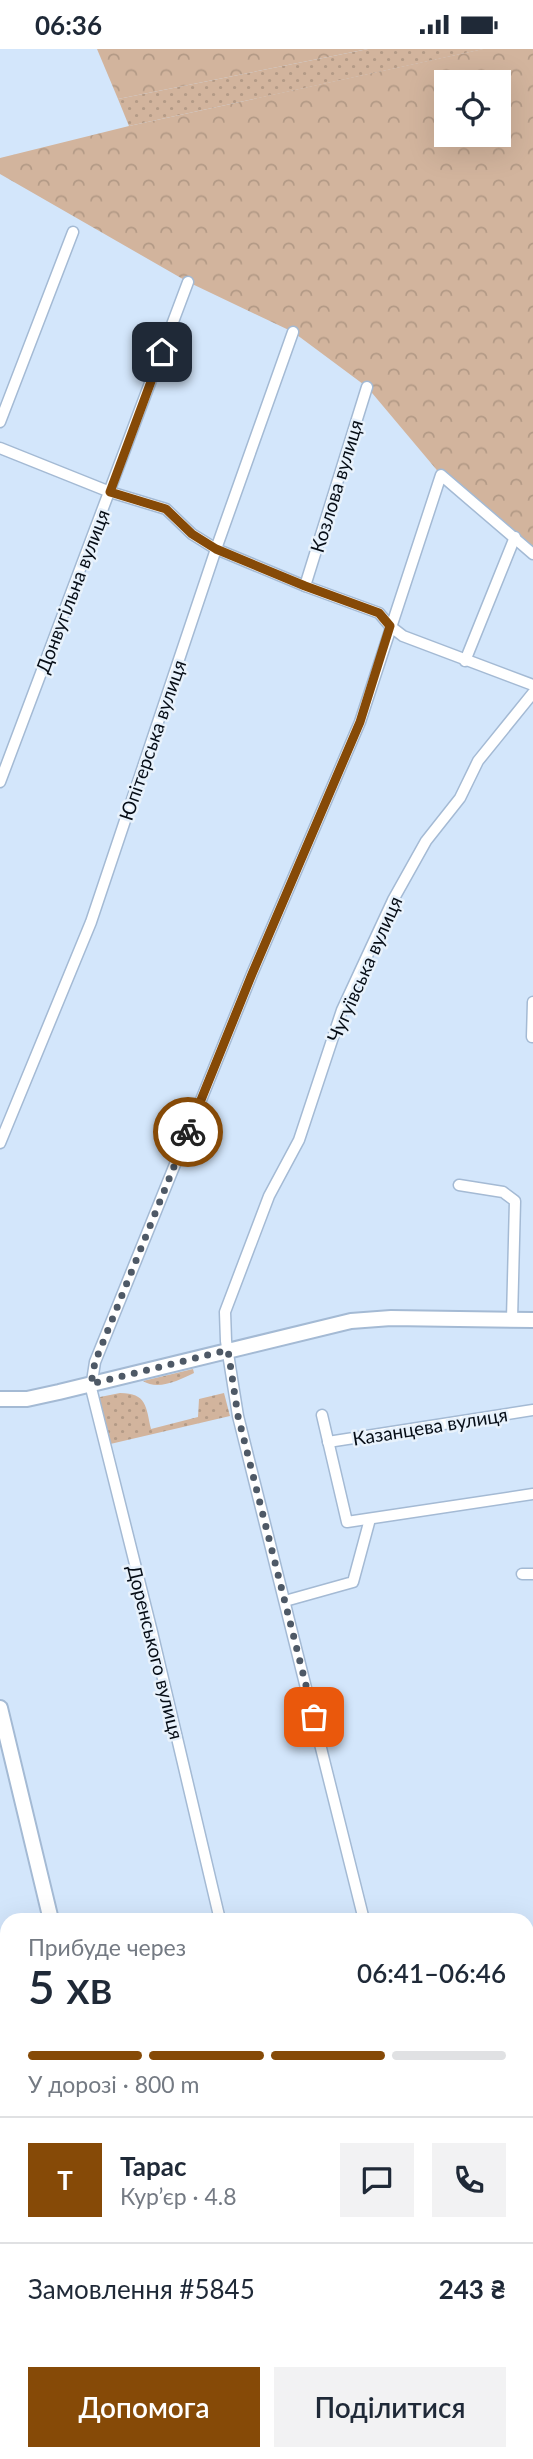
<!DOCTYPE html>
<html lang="uk">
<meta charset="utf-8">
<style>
:root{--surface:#fff;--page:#f2f2f3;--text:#1f2937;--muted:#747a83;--line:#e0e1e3;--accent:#864a07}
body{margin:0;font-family:Lato,sans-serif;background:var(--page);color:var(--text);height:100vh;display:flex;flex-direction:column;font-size:26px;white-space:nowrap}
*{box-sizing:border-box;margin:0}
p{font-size:23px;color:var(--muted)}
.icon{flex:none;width:38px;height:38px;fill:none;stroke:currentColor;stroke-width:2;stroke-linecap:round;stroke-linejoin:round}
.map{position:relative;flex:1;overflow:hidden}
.panel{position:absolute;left:0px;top:1864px;width:534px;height:548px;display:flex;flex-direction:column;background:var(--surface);border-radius:21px 21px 0 0;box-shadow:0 7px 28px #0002}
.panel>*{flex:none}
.controls{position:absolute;left:434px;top:21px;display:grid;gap:14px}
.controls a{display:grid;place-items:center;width:77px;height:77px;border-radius:0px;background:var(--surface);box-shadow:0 7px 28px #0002;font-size:35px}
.pin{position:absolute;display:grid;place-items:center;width:60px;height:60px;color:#fff;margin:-30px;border-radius:14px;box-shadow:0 4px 10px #0006}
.courier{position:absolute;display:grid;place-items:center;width:70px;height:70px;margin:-35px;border:5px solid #864a07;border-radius:50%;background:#fff;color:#222;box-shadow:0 2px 9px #0007}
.headline em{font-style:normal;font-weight:600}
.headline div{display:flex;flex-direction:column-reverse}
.headline{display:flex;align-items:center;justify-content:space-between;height:119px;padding:0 28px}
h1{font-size:46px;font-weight:600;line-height:52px}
.bar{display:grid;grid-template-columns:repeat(4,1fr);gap:10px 7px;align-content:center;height:84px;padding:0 28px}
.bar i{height:9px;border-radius:5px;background:var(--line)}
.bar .selected{background:var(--accent)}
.bar p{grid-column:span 4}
.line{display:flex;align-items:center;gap:18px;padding:0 28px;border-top:2px solid var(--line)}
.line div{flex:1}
.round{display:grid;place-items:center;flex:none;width:74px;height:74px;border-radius:0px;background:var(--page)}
.primary-button{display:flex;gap:14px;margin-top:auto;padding:14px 28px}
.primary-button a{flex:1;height:80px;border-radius:0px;background:var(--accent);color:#fff;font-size:28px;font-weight:600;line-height:80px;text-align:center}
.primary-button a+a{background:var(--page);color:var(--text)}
.status{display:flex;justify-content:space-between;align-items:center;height:49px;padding:0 35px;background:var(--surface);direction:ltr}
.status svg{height:19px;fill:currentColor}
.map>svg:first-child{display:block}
.grass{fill:url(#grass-dots)}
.forest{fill:url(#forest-crowns);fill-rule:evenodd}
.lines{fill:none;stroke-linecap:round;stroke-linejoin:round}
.minor-casing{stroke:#a4bad4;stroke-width:13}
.secondary-casing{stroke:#a4bad4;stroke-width:18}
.minor{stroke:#fff;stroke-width:10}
.secondary{stroke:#fff;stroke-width:14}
.rail-casing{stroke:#3e4955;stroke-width:5}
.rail{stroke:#e8f2fc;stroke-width:2.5;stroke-dasharray:8;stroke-linecap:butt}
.done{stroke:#4e5966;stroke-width:7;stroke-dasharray:0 12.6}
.route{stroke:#864a07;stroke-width:9}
.labels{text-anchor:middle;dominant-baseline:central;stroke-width:5;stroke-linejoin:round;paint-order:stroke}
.street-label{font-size:19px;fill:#060d16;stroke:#e8f2fc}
</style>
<div class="status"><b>06:36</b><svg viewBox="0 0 49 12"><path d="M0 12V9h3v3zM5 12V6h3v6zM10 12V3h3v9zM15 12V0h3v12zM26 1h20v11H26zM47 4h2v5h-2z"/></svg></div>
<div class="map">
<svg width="533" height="2410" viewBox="0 0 533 2410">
<defs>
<pattern id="grass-dots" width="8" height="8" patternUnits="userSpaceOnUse" patternTransform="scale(1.75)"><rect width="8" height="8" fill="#d2b49d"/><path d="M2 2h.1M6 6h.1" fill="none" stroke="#b39a86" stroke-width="1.8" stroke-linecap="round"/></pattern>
<pattern id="forest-crowns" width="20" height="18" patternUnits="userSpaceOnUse" patternTransform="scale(1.75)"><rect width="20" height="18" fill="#d2b49d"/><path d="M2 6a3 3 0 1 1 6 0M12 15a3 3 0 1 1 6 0" fill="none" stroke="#b39a86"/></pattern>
</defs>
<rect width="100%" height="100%" fill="#d3e6fb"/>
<g class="grass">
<polygon points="368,0 484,0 129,77 118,50"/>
<path d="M 193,1320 L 194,1324 C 179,1331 158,1342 143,1332 Z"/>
<path d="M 120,1344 C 147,1344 146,1358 151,1380 L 198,1368 L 199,1350 L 224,1344 L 230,1367 L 106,1396 L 95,1349 Z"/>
</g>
<g class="forest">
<polygon points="97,0 368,0 118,50"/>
<path d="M 483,0 L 533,0 L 533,505 L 441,426 L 367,338 L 293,283 L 188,233 L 0,125 L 0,109 L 129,77 ZM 446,33 L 499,33 L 499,86 L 446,86 Z"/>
</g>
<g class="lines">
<g class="minor-casing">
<g id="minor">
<polyline points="0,373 73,183"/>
<polyline points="0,399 110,443 166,460 192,485 216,500 305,537 379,564 390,577 403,587 533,636"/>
<polyline points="305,537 367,338"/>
<polyline points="465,612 515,488"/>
<polyline points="0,733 188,233"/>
<polyline points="532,988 533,953"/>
<polyline points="0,1094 91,873 216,500 293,283"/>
<polyline points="459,1136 503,1143 515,1152 512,1270"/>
<polyline points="322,1366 347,1473 533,1445"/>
<polyline points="328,1393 533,1361"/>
<polyline points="522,1525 533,1525"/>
<polyline points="285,1552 353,1533 370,1470"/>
<polyline points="220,1871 152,1583 91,1339 95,1313 252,925 360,673 441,426 533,505"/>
<polyline points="364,1871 238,1367 226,1292 225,1263 269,1147 299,1091 342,961 393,851 426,792 460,749 478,712 533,644"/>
<polyline points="527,2049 533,2053"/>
<polyline points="0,2090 7,2115"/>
<polyline points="0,2376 7,2377"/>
<polyline points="120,2404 142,2410"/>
</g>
</g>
<g class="secondary-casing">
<g id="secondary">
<polyline points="0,1350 27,1350 59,1343 351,1272 391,1269 533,1271"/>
<polyline points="0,1659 51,1871"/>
<polyline points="0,2308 7,2304"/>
</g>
</g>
<use href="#minor" class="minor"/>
<use href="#secondary" class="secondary"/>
<g class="rail-casing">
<g id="rail">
<polyline points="0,2330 7,2333"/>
<polyline points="0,2348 7,2349"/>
<polyline points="185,2404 198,2410"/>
</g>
</g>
<use href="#rail" class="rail"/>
</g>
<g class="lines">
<polyline class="done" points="188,1083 95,1313 91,1335 228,1301 238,1367 314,1668"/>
<polyline class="route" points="162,303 110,443 166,460 192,485 216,500 305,537 379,564 390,577 360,673 252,925 188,1083"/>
</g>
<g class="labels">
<g class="street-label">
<text transform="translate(336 437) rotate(-73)">Козлова вулиця</text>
<text transform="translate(72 542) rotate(-69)">Донвугільна вулиця</text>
<text transform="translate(152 691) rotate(-71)">Юпітерська вулиця</text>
<text transform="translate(364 920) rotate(-66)">Чугуївська вулиця</text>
<text transform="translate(430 1377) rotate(-9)">Казанцева вулиця</text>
<text transform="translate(156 1603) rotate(76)">Доренського вулиця</text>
</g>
</g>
</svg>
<div class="controls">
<a><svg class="icon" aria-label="locate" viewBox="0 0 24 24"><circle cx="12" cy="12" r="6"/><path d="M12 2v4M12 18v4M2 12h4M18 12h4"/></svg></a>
</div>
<div class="pin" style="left:314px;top:1668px;background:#ea580c"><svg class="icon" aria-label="bag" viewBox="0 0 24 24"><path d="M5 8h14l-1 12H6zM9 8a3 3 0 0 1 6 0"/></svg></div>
<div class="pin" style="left:162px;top:303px;background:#1f2937"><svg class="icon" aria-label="home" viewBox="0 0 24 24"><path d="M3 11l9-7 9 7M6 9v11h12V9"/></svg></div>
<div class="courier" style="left:188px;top:1083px"><svg class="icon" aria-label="bike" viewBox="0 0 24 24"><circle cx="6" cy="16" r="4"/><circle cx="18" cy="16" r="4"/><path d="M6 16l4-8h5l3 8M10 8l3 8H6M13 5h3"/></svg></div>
<section class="panel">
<div class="headline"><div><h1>5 хв</h1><p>Прибуде через</p></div><em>06:41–06:46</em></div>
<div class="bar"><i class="selected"></i><i class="selected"></i><i class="selected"></i><i></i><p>У дорозі · 800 m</p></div>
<div class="line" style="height:126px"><b class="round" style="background:var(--accent);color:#fff">Т</b><div><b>Тарас</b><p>Кур’єр · 4.8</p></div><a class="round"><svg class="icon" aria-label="chat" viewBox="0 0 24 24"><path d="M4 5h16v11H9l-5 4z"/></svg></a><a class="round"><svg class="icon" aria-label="phone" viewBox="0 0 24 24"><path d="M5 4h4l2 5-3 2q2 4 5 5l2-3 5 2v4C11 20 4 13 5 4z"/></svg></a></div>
<div class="line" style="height:91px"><div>Замовлення #5845</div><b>243 ₴</b></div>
<div class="primary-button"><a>Допомога</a><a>Поділитися</a></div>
</section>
</div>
